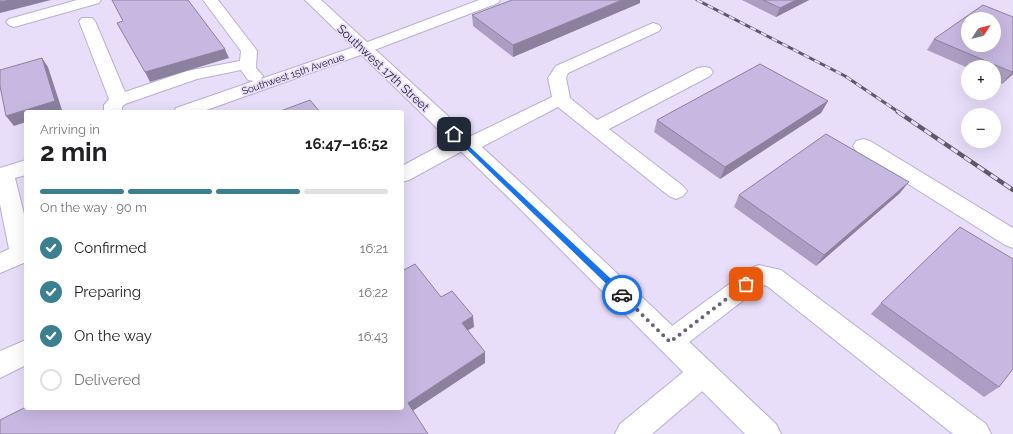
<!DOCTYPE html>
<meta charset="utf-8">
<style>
:root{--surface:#fff;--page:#f2f2f2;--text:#202124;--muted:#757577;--line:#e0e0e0;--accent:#3c808f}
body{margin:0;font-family:Raleway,sans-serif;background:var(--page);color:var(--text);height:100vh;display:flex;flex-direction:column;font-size:15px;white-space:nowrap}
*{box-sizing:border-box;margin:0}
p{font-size:13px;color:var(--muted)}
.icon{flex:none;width:22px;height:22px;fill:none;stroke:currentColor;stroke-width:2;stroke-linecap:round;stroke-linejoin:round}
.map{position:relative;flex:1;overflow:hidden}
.drawer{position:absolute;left:24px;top:110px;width:380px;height:300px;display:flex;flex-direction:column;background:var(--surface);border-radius:4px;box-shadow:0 4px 16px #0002}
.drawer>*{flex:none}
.needle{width:26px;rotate:54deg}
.tools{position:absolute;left:961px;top:12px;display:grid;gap:8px}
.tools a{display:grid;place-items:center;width:40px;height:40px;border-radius:50%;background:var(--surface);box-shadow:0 4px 16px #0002;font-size:20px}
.pin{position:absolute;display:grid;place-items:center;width:34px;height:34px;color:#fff;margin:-17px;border-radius:8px;box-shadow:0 2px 6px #0006}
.courier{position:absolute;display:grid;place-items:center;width:40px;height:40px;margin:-20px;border:3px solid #1a73e8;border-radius:50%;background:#fff;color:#222;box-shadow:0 1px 5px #0007}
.summary em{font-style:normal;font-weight:700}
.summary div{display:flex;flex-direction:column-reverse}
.summary{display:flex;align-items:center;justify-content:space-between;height:68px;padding:0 16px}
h1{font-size:26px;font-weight:700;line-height:30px}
.bar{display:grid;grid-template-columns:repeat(4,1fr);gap:6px 4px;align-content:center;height:48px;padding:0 16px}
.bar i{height:5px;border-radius:3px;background:var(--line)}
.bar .selected{background:var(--accent)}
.bar p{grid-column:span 4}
ol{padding:0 16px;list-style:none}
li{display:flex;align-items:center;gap:12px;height:44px}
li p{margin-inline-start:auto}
li .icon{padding:4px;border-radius:50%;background:var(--accent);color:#fff;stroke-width:4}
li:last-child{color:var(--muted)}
li i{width:22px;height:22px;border:2px solid var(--line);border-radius:50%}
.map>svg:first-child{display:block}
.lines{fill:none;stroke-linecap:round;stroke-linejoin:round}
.minor-casing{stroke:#baaed0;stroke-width:2}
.major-casing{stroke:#baaed0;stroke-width:2}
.minor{fill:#fff;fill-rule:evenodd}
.major{fill:#fff;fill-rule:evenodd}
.rail-far1-casing{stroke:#5e5869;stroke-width:3}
.rail-casing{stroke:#5e5869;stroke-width:4.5}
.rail-far1{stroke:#e8defa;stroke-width:2;stroke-dasharray:6;stroke-linecap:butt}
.rail{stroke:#e8defa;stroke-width:3;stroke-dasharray:8;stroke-linecap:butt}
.wall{fill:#ab9ec2}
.shaded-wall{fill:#8b819e}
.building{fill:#c7b8e1;stroke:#8b819e;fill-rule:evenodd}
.route{fill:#1a73e8}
.done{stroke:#6b6477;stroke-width:4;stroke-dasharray:0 7.2}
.labels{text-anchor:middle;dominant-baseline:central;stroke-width:3.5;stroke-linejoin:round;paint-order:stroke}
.far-street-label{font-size:10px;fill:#282330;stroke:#e8defa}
.street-label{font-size:12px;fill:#282330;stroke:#e8defa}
</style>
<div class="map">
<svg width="1013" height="434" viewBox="0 0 1013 434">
<rect width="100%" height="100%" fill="#e8defa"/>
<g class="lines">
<g class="minor-casing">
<g id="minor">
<polygon points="77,0 101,0 99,3 14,27 9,25 6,22 9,19"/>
<polygon points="203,0 218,0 255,48 257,51 256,68 263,76 261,79 357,46 479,0 500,0 498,3 369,52 201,112 174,112 176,108 254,81 248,80 241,70 197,79 125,104 122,107 122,112 104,112 104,105 109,99 79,21 82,18 92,18 95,21 125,92 187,71 240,61 241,51"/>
<polygon points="653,23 659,25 661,28 659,31 568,73 566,78 570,98 597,120 698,68 704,67 710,68 713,72 710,76 609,129 683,186 687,191 683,196 676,199 669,196 558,107 474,151 467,153 462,151 409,180 402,182 402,166 456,137 463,136 469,137 552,97 548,78 556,66"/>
<polygon points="863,139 870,141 1013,228 1013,248 1005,245 856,151 853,146 856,141"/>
<polygon points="26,160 26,175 15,178 26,222 26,262 0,273 0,253 9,249 0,204 0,168"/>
<polygon points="759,265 781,270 986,424 991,434 953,434 767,286 763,285 679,350 670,354 661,350 657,342 661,334 751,268"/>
<polygon points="26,340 26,365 0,378 0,351"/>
<polygon points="703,360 713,364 717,373 713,382 652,434 615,434 620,424 693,364"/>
</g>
</g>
<g class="major-casing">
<polygon id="major" points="305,0 321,0 530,191 776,424 781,434 745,434 514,203"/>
</g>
<use href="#minor" class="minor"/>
<use href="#major" class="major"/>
<g class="rail-far1-casing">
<polyline id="rail-far1" points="697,0 845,76 900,113"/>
</g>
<g class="rail-casing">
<polyline id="rail" points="898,112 1013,190"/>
</g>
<use href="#rail-far1" class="rail-far1"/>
<use href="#rail" class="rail"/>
</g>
<g class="wall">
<polygon points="742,0 809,0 776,17"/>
<polygon points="640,3 513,57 473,26 472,15"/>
<polygon points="1013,17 1013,74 1002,84 994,80 994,67 968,67 968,68 927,50 934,39"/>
<polygon points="828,101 821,113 720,179 654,132 657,120"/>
<polygon points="900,193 816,266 734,207 739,195"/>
<polygon points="881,303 999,387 984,397 871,314"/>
</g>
<g class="shaded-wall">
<polygon points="10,0 51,0 0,13 0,2"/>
<polygon points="622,0 640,0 640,3 513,57 513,45"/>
<polygon points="796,0 809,0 776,17 780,8"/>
<polygon points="225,49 229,58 150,82 145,72"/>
<polygon points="42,58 48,67 62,110 56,112 26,112 26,122 14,126 6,116"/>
<polygon points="1013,71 1013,74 1002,84 1012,72"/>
<polygon points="828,101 821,113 720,179 725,167"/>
<polygon points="909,182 900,193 816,266 824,255"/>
<polygon points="473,316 474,327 463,333 462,323"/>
<polygon points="485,352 485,363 411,412 408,403"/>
</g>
<g class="building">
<polygon points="0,0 10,0 0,2"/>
<polygon points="112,0 188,0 225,49 145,72 117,23 123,21"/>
<polygon points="512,0 622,0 513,45 472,15"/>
<polygon points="763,0 796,0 780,8"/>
<path d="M 983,5 L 1013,17 L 1013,71 L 1012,72 L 934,39 ZM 968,19 L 994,19 L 994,45 L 968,45 Z"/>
<polygon points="42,58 55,101 6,116 0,86 0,70"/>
<polygon points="760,64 828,101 725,167 657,120"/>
<polygon points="310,100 320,112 278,112"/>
<polygon points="826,134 909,182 824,255 739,195"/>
<polygon points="960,227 1013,259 1013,369 999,387 881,303"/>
<polygon points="415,264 441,297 452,291 473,316 462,323 485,352 408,403 428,434 0,434 0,420 26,407 26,408 402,408 402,271"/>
</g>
<polygon class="route" points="454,132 625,292 625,297 620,297 452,135 451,134"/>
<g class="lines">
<polyline class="done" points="622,295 670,342 746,284"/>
</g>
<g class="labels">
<g class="far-street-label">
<text transform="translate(293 74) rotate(-19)">Southwest 15th Avenue</text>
</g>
<g class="street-label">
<text transform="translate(383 68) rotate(43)">Southwest 17th Street</text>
</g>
</g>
</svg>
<div class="tools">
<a><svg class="needle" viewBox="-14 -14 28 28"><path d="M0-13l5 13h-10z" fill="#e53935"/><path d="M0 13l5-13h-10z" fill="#757577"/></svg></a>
<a>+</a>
<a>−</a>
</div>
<div class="pin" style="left:746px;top:284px;background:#ea580c"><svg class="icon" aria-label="bag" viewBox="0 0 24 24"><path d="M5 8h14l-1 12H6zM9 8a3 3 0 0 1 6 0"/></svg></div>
<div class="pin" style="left:454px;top:134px;background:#1f2937"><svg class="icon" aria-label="home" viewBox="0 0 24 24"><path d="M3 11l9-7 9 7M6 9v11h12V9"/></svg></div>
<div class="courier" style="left:622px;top:295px"><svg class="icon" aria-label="car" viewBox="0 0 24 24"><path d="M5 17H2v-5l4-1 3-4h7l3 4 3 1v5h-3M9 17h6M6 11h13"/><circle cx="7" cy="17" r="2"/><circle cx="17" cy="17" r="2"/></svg></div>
<section class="drawer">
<div class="summary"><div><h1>2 min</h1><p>Arriving in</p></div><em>16:47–16:52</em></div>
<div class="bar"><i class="selected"></i><i class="selected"></i><i class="selected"></i><i></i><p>On the way · 90 m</p></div>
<ol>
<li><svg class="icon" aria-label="check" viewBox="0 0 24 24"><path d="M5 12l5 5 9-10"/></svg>Confirmed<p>16:21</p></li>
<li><svg class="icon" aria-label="check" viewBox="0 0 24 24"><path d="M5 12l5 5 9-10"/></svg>Preparing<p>16:22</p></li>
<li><svg class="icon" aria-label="check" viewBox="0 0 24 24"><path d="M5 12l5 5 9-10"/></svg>On the way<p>16:43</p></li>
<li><i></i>Delivered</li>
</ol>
</section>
</div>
